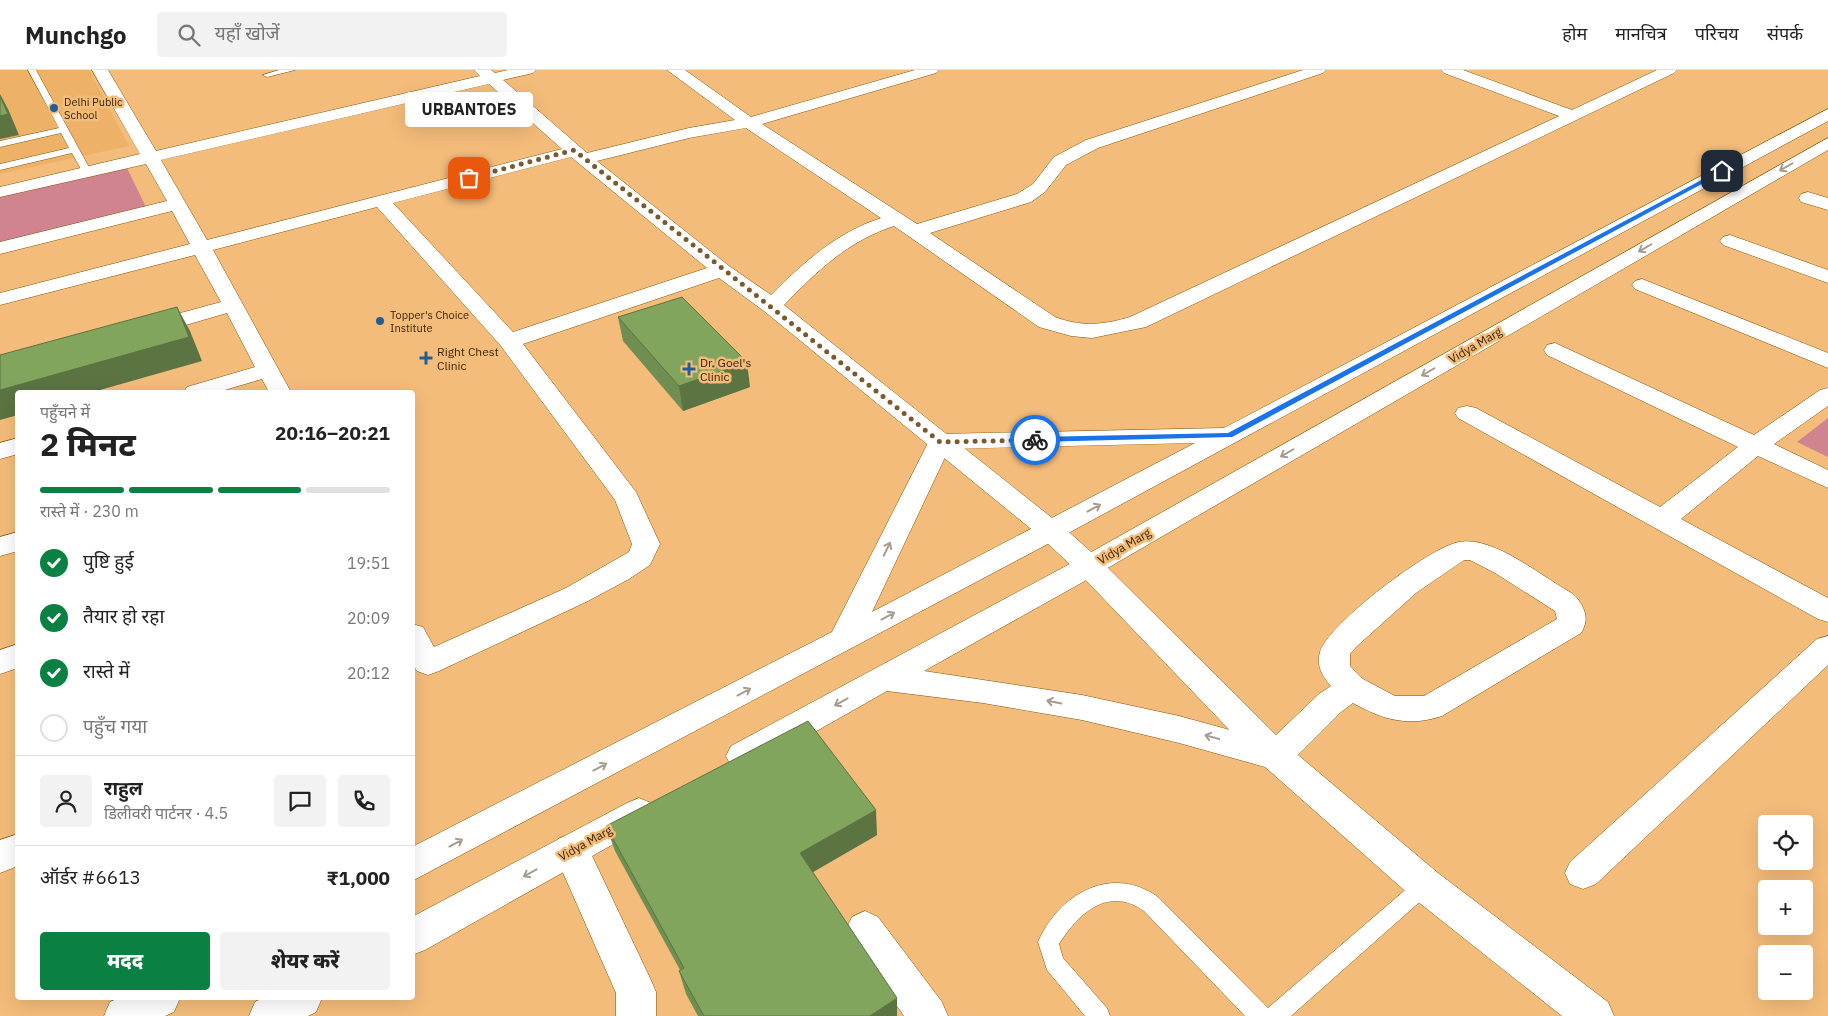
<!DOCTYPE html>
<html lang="hi">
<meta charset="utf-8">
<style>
:root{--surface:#fff;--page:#f2f2f2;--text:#222;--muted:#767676;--line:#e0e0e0;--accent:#0b8043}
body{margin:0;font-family:"IBM Plex Sans","Noto Sans Devanagari",sans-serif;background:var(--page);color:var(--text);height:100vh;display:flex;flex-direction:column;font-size:19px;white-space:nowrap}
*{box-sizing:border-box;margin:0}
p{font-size:16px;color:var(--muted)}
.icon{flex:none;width:28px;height:28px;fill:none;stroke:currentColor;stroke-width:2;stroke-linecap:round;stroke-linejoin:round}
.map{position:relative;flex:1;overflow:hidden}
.side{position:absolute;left:15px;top:320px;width:400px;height:610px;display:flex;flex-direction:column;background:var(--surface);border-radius:5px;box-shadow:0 5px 20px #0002}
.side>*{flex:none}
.tools{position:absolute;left:1758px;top:745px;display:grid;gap:10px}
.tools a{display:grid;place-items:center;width:55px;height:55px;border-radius:5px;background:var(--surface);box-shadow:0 5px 20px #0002;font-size:25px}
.pin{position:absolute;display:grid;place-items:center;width:42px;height:42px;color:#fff;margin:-21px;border-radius:10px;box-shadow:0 2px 8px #0006}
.courier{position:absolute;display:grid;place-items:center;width:50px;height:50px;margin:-25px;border:4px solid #1a73e8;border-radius:50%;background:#fff;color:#222;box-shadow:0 1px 6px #0007}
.bubble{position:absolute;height:35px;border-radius:5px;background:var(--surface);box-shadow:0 5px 20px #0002;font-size:16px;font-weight:800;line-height:35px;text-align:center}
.head em{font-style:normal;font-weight:800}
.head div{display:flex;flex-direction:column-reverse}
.head{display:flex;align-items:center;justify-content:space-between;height:85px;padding:0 25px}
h1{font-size:32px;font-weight:800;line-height:38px}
.bar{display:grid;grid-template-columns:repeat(4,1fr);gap:8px 5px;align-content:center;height:60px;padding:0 25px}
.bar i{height:6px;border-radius:4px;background:var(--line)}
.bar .current{background:var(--accent)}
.bar p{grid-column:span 4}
.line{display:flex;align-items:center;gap:12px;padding:0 25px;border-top:1px solid var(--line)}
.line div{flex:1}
.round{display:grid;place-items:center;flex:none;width:52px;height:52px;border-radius:5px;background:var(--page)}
ol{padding:0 25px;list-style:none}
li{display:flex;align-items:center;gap:15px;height:55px}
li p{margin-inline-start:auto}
li .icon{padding:5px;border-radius:50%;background:var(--accent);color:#fff;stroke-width:4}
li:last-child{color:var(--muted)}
li i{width:28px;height:28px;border:2px solid var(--line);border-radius:50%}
.cta{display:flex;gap:10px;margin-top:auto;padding:10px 25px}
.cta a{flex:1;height:58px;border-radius:5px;background:var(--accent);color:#fff;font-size:20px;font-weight:800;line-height:58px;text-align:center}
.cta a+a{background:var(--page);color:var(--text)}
header{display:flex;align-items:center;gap:30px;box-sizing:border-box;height:70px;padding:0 25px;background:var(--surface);border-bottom:1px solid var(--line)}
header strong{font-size:24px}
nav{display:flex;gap:28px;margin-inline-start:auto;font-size:18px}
.search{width:350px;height:45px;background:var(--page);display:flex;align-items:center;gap:12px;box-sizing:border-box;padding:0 18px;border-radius:5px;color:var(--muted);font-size:19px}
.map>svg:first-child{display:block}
.built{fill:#eeb168}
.green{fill:#cf848f}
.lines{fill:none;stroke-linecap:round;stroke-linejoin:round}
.service-casing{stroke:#865403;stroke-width:1}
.minor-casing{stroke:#865403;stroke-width:1}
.secondary-casing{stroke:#865403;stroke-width:1}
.service{fill:#fff;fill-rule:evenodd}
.minor{fill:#fff;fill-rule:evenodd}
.secondary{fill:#fff;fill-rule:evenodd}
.wall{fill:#708e51}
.shaded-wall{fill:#5b7442}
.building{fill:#82a55e;stroke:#5b7442}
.oneway{stroke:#a59c8f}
.route{fill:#1a73e8}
.done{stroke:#7a592f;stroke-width:5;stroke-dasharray:0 9}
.poi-dot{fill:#225e95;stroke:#f4bc7a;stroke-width:2}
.labels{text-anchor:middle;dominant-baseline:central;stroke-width:5;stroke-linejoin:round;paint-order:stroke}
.far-poi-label{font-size:11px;fill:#382306;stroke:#f4bc7a;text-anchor:start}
.street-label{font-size:12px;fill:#382306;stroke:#f4bc7a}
.poi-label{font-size:12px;fill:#382306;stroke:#f4bc7a;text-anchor:start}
</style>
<header>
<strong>Munchgo</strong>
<div class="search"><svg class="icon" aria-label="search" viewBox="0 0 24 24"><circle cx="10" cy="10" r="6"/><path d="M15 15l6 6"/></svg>यहाँ खोजें</div>
<nav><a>होम</a><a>मानचित्र</a><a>परिचय</a><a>संपर्क</a></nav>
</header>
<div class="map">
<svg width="1828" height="946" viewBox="0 0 1828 946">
<rect width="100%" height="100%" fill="#f4bc7a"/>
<polygon class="built" points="0,0 89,0 129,76 0,104"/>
<g class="green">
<polygon points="124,92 146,137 0,173 0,120"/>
<polygon points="1828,348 1828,387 1797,372"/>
</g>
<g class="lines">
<g class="service-casing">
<g id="service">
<polygon points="28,0 36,0 91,101 89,103 83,103 72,83 0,100 0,94 69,78 61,63 0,77 0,71 59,58"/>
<polygon points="279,0 295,0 267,7 263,5"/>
<path d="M 1425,806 L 1432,809 L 1435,815 L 1432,821 L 1291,946 L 1245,946 L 1144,841 C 1108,815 1078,844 1059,874 L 1063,888 L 1107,938 L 1110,946 L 1085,946 L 1047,900 L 1038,872 C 1059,824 1111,794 1158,827 L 1268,938 L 1418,809 Z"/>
</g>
</g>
<g class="minor-casing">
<g id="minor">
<path d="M 92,0 L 108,0 L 156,81 L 480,6 L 474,0 L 491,0 L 495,3 L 508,0 L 536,0 L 533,3 L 503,10 L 587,83 L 689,58 L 735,50 L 667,0 L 685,0 L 751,47 L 915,0 L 939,0 L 936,3 L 762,54 L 917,154 L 1017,124 L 1033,114 L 1054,87 L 1086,70 L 1303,0 L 1326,0 L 1323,3 L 1098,78 L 1066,95 L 1045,122 L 1031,132 L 930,163 L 1055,247 C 1081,257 1104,255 1130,247 L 1559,46 L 1444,3 L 1441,0 L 1463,0 L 1572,40 L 1657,0 L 1677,0 L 1674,3 L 1146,257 L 1092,268 L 1071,266 L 1039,257 L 894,156 C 848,171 817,201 784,235 L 1061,455 L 1099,489 L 1276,665 L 1319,624 L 1331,616 C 1322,606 1316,595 1320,582 C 1328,554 1430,477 1459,472 C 1489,466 1531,498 1555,513 C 1562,518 1572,522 1577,528 C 1586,540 1589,550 1581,563 L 1442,646 C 1409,657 1383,650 1353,633 L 1341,642 L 1298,685 L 1438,803 L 1608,932 L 1614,946 L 1562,946 L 1412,827 L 1264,696 L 1079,503 L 1041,467 L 764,241 L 719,208 L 523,274 L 636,422 L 660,474 L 650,495 L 629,509 L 586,532 L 439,601 L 428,605 L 417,601 L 412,593 L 412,554 L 423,557 L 434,577 L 566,518 L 629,482 L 632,474 L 615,430 L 501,276 L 377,137 L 213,180 L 291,322 L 269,322 L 262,309 L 218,322 L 184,322 L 187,317 L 255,297 L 227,243 L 148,266 L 140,264 L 137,259 L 140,254 L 221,232 L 195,185 L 0,235 L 0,223 L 190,174 L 172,141 L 0,184 L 0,172 L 167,131 L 146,94 L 0,127 L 0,117 L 140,84 ZM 489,14 L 562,79 L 207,170 L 161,90 ZM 746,58 L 881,148 C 836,163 804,192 771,225 L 729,196 L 597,91 L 689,68 ZM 571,87 L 707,198 L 513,262 L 393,133 ZM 1464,490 L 1470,490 L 1495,503 L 1555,541 L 1557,549 L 1424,626 L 1395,626 L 1363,609 L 1350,596 L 1350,584 L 1356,577 L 1416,523 Z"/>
<polygon points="1808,122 1828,128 1828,140 1801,132 1799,128 1801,124"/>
<polygon points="1730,165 1828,200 1828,213 1723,175 1720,171 1723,167"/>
<polygon points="1642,209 1828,283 1828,298 1635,219 1632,215 1635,211"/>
<polygon points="1555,273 1754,365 1820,320 1828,318 1828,336 1774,374 1828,400 1828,418 1758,386 1681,449 1828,528 1828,552 1818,549 1458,348 1455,343 1458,338 1467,336 1476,338 1660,437 1738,377 1547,285 1544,280 1547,275"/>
<polygon points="18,368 18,384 0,389 0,373"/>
<polygon points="18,462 18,481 0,486 0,467"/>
<polygon points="1828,566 1828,595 1596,814 1583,819 1570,814 1565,803 1570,792 1817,569"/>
<polygon points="18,574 18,598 0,604 0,580"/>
<polygon points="18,764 18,796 0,803 0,770"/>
<polygon points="571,764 584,769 650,908 656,922 656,946 616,946 616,923 553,780 558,769"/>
<polygon points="865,841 878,847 942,932 948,946 904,946 852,871 846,859 852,847"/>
</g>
</g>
<g class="secondary-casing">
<g id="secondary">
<path d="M 1828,39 L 1828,51 L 1061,467 L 412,811 L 412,777 L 832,562 L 931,367 L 940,364 L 1224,358 ZM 1195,373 L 872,542 L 949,379 Z"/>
<polygon points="1828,68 1828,80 1099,503 924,601 1082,625 1179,646 1288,676 1293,686 1288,696 1276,700 1179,673 1082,650 983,633 887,621 755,696 743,700 731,696 726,686 731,676 1079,489"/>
<polygon points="639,728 651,733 656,743 651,753 425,880 412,885 412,847 627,733"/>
<polygon points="119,928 180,928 174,942 165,946 104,946 110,932"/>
<polygon points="263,928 322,928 316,942 308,946 249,946 255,932"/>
</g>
</g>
<use href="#service" class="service"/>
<use href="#minor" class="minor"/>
<use href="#secondary" class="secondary"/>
</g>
<g class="wall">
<polygon points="618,247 750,317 683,341 623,271"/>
<polygon points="606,756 877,765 812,802 897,946 698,946 686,924 679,901 680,900 615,781"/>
</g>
<g class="shaded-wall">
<polygon points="0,24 8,39 19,65 0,69"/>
<polygon points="177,237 190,261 202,291 93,322 18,322 18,345 0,350 0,320"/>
<polygon points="747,292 750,317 683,341 679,316"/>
<polygon points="876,740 877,765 803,808 800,783"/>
<polygon points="897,928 897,946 870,946"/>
</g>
<g class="building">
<polygon points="0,26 8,44 0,46"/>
<polygon points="682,227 747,292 679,316 618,247"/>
<polygon points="177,237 189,267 0,320 0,285"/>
<polygon points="808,651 876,740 800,783 897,928 870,946 704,946 679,901 684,898 606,756"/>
</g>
<defs><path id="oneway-shaft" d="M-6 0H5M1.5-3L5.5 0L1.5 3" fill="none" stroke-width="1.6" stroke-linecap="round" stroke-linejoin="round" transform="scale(1.25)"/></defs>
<g class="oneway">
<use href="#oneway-shaft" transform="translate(1786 97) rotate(150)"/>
<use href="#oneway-shaft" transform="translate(1645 178) rotate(150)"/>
<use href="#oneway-shaft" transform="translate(1428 302) rotate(150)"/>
<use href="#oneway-shaft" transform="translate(1287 383) rotate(150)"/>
<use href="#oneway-shaft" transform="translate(1094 438) rotate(-28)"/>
<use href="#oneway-shaft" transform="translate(887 479) rotate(-64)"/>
<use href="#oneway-shaft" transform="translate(888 546) rotate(-28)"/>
<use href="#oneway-shaft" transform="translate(744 622) rotate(-28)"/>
<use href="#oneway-shaft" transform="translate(841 632) rotate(151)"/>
<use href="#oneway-shaft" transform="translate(1054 632) rotate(-168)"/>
<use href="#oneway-shaft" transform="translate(1212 667) rotate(-165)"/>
<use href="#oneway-shaft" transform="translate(600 697) rotate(-28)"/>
<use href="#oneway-shaft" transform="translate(456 773) rotate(-28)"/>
<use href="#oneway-shaft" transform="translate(530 803) rotate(151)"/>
</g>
<polygon class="route" points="1722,99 1724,102 1232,367 1035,372 1032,370 1035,367 1228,363"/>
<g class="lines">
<polyline class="done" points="469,108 574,80 940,372 1035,370"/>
</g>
<g class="poi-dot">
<circle cx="54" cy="38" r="5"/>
<circle cx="380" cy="251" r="5"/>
<path d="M423.5 280.5h5v5h5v5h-5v5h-5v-5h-5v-5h5z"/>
<path d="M686.5 291.5h5v5h5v5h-5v5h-5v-5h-5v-5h5z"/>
</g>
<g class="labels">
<g class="far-poi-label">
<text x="64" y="32">Delhi Public<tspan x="64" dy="13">School</tspan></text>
<text x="390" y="245">Topper's Choice<tspan x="390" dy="13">Institute</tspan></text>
</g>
<g class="street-label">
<text transform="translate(1475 275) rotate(-30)">Vidya Marg</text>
<text transform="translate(1124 476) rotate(-30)">Vidya Marg</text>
<text transform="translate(585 773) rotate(-29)">Vidya Marg</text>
</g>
<g class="poi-label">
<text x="437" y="281">Right Chest<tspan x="437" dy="14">Clinic</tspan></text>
<text x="700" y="292">Dr. Goel's<tspan x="700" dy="14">Clinic</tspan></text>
</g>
</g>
</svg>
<div class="tools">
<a><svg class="icon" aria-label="locate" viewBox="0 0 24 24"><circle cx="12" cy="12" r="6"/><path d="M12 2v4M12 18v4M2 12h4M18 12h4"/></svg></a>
<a>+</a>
<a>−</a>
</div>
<div class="pin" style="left:469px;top:108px;background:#ea580c"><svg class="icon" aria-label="bag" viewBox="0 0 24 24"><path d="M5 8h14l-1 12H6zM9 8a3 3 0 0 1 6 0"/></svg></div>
<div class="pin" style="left:1722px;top:101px;background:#1f2937"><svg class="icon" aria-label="home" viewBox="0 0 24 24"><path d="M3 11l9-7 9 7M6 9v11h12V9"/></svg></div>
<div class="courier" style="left:1035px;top:370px"><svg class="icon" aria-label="bike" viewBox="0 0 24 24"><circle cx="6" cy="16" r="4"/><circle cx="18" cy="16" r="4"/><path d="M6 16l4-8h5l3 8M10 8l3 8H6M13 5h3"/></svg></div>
<div class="bubble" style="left:405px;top:22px;width:128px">URBANTOES</div>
<section class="side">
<div class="head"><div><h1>2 मिनट</h1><p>पहुँचने में</p></div><em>20:16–20:21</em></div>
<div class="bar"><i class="current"></i><i class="current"></i><i class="current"></i><i></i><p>रास्ते में · 230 m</p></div>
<ol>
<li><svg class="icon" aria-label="check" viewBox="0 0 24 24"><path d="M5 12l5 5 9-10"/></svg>पुष्टि हुई<p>19:51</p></li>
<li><svg class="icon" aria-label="check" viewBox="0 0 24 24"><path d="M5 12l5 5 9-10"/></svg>तैयार हो रहा<p>20:09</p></li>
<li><svg class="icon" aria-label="check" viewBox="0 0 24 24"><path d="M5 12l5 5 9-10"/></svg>रास्ते में<p>20:12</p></li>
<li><i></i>पहुँच गया</li>
</ol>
<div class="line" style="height:90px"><a class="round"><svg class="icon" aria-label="person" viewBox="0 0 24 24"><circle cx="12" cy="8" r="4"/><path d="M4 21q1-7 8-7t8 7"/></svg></a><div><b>राहुल</b><p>डिलीवरी पार्टनर · 4.5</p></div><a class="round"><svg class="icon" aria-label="chat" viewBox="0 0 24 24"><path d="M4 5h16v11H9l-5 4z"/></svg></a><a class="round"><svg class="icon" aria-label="phone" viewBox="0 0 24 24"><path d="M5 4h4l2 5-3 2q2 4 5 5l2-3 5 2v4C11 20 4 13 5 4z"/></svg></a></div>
<div class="line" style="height:65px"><div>ऑर्डर #6613</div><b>₹1,000</b></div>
<div class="cta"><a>मदद</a><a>शेयर करें</a></div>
</section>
</div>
